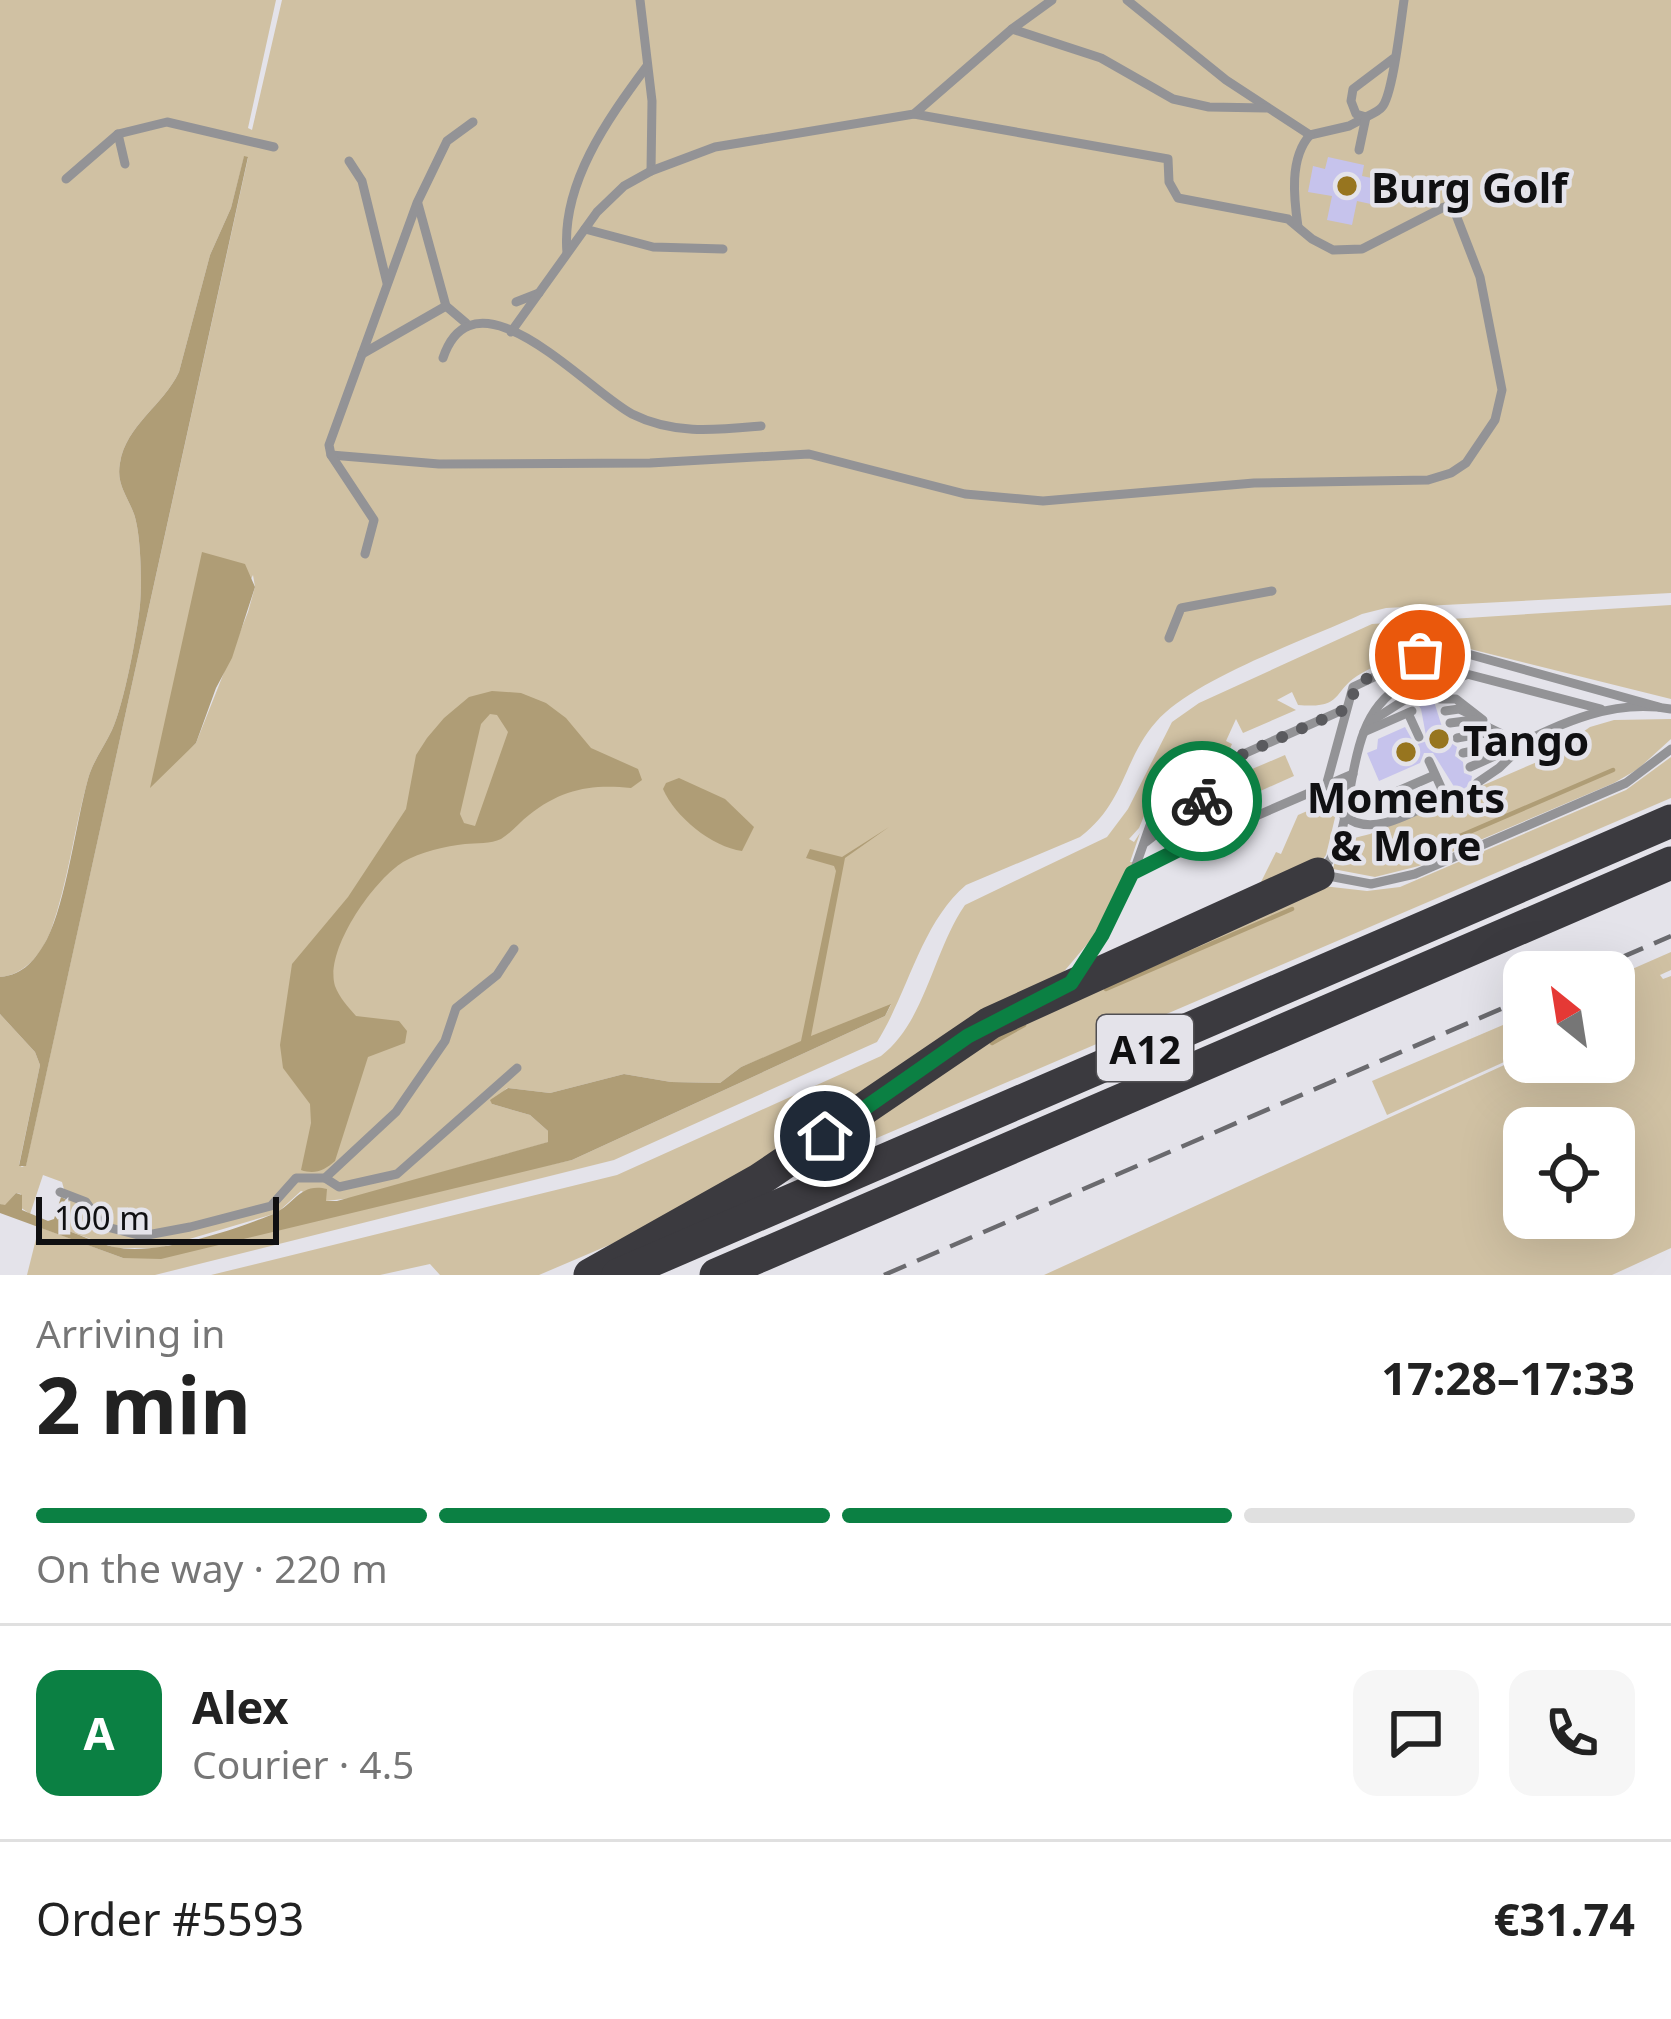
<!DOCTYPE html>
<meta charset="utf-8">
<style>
:root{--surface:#fff;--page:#f6f6f6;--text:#222;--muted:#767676;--line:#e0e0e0;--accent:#0b8043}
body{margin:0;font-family:"Noto Sans",sans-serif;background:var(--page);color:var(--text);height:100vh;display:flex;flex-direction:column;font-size:45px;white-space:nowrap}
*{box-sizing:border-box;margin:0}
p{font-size:39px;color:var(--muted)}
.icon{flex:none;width:66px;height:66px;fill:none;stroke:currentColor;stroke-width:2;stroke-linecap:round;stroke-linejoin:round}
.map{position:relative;height:1275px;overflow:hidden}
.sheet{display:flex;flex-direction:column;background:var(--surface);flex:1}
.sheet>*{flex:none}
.needle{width:78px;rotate:330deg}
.controls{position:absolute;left:1503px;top:951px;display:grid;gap:24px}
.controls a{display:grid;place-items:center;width:132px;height:132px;border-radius:24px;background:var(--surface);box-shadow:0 12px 48px #0002;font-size:60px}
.scale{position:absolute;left:36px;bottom:30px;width:243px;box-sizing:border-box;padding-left:12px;border:6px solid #101012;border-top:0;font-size:33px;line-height:42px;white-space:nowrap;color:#101012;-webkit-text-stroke:9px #e4e3ea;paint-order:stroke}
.pin{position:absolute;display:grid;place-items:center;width:102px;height:102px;color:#fff;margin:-51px;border:6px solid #fff;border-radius:50%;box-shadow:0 3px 12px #0007}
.courier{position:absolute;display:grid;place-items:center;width:120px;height:120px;margin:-60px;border:9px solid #0b8043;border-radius:50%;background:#fff;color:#222;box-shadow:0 3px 15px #0007}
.head em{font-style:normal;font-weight:700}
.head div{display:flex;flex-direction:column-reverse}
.head{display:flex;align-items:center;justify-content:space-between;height:204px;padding:0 36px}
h1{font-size:78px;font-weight:700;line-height:90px}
.bar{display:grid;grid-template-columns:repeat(4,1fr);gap:18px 12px;align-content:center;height:144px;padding:0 36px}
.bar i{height:15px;border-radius:9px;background:var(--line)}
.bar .active{background:var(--accent)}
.bar p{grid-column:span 4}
.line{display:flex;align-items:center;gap:30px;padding:0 36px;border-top:3px solid var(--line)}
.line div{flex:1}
.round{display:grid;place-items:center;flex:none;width:126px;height:126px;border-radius:24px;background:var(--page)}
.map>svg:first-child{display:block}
.green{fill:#d0c1a3;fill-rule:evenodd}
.water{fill:#af9d76;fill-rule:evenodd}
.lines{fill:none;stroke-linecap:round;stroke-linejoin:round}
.stream{stroke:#af9d76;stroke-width:4.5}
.building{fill:#c6c3ec}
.lane{stroke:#939396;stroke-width:9}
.highway{stroke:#3b3a3f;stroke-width:33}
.rail{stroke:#6a6a6e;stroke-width:4.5;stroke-dasharray:24 12;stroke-linecap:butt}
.done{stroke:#5a5a5e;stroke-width:12;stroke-dasharray:0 21.6}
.route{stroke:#0b8043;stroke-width:15}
.poi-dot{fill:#97751f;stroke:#e4e3ea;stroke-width:4.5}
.labels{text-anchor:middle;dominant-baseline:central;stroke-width:9;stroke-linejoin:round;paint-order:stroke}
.shield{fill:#e4e3ea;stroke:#504f53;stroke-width:3}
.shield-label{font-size:39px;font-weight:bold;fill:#101012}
.poi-label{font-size:42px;font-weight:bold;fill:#101012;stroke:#e4e3ea;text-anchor:start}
</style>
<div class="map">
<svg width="1671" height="1275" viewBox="0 0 1671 1275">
<rect width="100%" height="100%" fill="#e4e3ea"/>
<g class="green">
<path d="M 0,0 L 276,0 L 248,128 L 252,130 L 282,0 L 1671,0 L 1671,593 L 1386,608 L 1362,614 C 1308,639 1193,679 1156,722 C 1123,759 1126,802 1080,837 L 966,885 C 921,923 908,993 877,1042 L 614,1160 L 155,1275 L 27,1275 L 39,1227 L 123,1258 L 572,1160 L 885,1016 L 891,1005 L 741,1067 L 720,1083 L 671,1082 L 624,1074 L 550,1093 L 507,1088 L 492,1104 L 530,1115 L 548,1131 L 549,1142 L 352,1198 L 326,1201 L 301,1191 L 277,1213 L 159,1248 L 116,1248 L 60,1228 L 67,1200 L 62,1182 L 43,1175 L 30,1214 L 20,1207 L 21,1194 L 16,1193 L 5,1206 L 0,1204 L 0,1014 L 35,1052 L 40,1065 L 19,1165 L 22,1167 L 26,1165 L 248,158 L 244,157 L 231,208 L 210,255 L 179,372 C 163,406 126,425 120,463 C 116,484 127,495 134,514 C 141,534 142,583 140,605 C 137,635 124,704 112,730 C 104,747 93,761 88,779 C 74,829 68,883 51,930 C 42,953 25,975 0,977 ZM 253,575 L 255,587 L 248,612 L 196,743 L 152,782 Z"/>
<path d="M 1671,605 L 1671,699 L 1446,643 C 1419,644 1386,660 1362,673 C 1330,691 1346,709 1298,705 L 1292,692 L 1277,700 L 1296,710 L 1243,733 L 1236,719 L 1226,741 L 1232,744 L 1228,753 L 1158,783 L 1139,828 L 1129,839 L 1134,842 L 1140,833 L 1130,862 L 1133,862 L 1094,936 L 1061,975 L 682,1214 L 539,1275 L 440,1275 L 430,1264 L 380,1275 L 211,1275 L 617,1175 L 881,1056 C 926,1021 933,951 965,905 L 1107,837 L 1128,809 L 1172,722 L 1199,703 L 1372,624 Z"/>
<path d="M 1671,719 L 1671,739 L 1638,769 L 1614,783 L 1419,866 L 1375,877 L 1333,869 C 1341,839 1343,841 1370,834 L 1544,759 L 1590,727 L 1614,720 Z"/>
<polygon points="1285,755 1294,776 1236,802 1231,789 1238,775"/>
<polygon points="1671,757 1671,798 760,1188 960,1047 1323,886 1367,891 1400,887 1626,790"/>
<polygon points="1340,797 1326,855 1319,865 1260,884 1276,852 1281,854 1298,815"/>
<path d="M 1671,952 L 1671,970 L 1660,975 L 1663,979 L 1671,976 L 1671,1248 L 1612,1275 L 1044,1275 L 1524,1056 L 1524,1062 L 1614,1062 L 1614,977 ZM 1524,1128 L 1614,1128 L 1614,1218 L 1524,1218 Z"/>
<polygon points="1524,1016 1524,1053 1387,1115 1372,1081"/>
</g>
<g class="water">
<path d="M 244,156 L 248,157 L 26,1166 L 19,1166 L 40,1065 L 35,1052 L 0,1014 L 0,977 C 24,975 36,959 47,939 C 66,902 76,822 88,779 C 93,761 104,747 112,730 C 124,704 137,635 140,605 C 142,583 141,534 134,514 C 127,495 116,484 120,463 C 126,425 163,406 179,372 L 210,255 L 231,208 Z"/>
<polygon points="202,552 245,564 255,587 232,658 216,688 196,743 150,788"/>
<path d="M 492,691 L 521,693 L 546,703 L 566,718 L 591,748 L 638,769 L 642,780 L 631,788 C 591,784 562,789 529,815 C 520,822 511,833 501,839 C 491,844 476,843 465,844 C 446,846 420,852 403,862 C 374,880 324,950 335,986 C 339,997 348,1007 356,1016 L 399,1021 L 407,1031 L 405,1043 L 368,1057 L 335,1161 C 325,1170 315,1175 301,1170 L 311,1123 L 310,1104 L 283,1068 L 280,1045 L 292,964 L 348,897 L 406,809 L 416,755 L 427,738 L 444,718 L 469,697 ZM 490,714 L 497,715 L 508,732 L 475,826 L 464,823 L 460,814 L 481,724 Z"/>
<path d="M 679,778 L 725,799 L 754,827 L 742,851 C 712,847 675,817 663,789 L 666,783 Z"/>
<path d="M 889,827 L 845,858 L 811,1036 L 891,1004 L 885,1016 L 572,1160 L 161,1259 L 123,1258 L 0,1213 L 0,1204 L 5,1205 L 16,1193 L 22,1195 L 22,1210 L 48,1221 L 54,1219 L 61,1197 L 67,1200 L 61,1228 C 78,1234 96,1243 114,1247 C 157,1256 230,1231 271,1215 C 294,1206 299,1182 327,1189 L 326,1201 L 337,1201 L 548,1142 L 548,1131 L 530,1115 L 492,1104 L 490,1100 L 508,1088 L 550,1093 L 624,1074 L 671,1082 L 720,1083 L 741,1067 L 801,1041 L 836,871 L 834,866 L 806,858 L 810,849 L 842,857 Z"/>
</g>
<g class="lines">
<g class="stream">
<polyline points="1416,855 1613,770"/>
<polyline points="1106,989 1292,909"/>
<polyline points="992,1043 1024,1025"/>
</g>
</g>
<g class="building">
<polygon points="1328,157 1364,165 1362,176 1386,181 1380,206 1357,201 1352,225 1327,220 1332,196 1308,192 1313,166 1325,169"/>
<polygon points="1423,668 1421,678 1432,695 1442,727 1450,732 1448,741 1457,747 1455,756 1463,762 1464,773 1472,776 1470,788 1458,793 1433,753 1424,753 1420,763 1379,781 1367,753 1377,749 1378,739 1405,727 1415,745 1427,741 1421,709 1409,691 1408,681 1402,677"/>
</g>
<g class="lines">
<g class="lane">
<polyline points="640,0 652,101 651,171"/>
<polyline points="1127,0 1226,80 1310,135 1349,126 1366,117"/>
<polyline points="1012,29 1101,58 1173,99 1209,107 1266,108"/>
<path d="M 1394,58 L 1353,89 L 1351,101 L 1356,114 L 1366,117 C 1370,115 1379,111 1382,107 C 1393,95 1401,20 1404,0"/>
<polyline points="914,114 1168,159 1169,182 1178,198 1288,219 1312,239 1333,250 1362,249 1444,207"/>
<polyline points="118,134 125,164"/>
<polyline points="1359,150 1366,117"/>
<polyline points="349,161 362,181 387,283"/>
<polyline points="66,179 118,134 167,122 274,147"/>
<polyline points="418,204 446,306 466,323"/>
<path d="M 1298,227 C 1294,199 1289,158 1310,135"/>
<polyline points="585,229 653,247 723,249"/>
<path d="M 567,253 C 561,184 607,120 647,66"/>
<polyline points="516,302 539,293"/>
<polyline points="511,332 597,212 624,186 651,171 715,147 914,114 1012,29 1052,0"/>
<polyline points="362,354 446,306"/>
<path d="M 443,358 C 475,263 588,391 632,414 C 674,435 716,430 761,426"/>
<polyline points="331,455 439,464 650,463 809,454 965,494 1043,501 1254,483 1428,480 1451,473 1466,463 1495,420 1502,390 1480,277 1456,215"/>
<polyline points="365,554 374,520 331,455 329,445 417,203 447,141 473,122"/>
<polyline points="1169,638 1181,608 1272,591"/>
<polyline points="1429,674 1459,672 1601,709"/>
<path d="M 1401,686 C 1334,725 1364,835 1318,874 L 1371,884 L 1415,874 L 1626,783 L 1671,749"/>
<polyline points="1434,686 1466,675"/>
<polyline points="1440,699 1456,699 1483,720"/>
<polyline points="1445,711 1459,709 1472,715"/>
<polyline points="1408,713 1419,737"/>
<polyline points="1370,722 1406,699"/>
<polyline points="1450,723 1473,720 1500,733"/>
<polyline points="1364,732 1412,711"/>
<polyline points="1457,738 1485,733 1517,740"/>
<polyline points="1463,753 1512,743"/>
<polyline points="1429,761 1445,796"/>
<path d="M 1470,767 C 1534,740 1597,695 1671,709"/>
<polyline points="1477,783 1499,768 1525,743"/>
<polyline points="1326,786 1353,687 1429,651 1457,651 1659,707"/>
<polyline points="1163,795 1179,782 1221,763"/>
<polyline points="1182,803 1192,777"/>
<path d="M 1343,815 C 1373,841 1418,808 1449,795"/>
<polyline points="1343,815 1435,775"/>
<polyline points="1146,842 1174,820"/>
<polyline points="1181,847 1221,764 1345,709"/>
<polyline points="1135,868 1155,811"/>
<polyline points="1081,969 1138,867 1353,774"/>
<polyline points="325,1178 339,1187 397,1174 517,1068"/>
<polyline points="60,1192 86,1202 103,1226 142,1236 190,1227 271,1206 296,1178 325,1178 396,1112 445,1041 456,1008 497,975 514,949"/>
</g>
<g class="highway">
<polyline points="590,1275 759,1180 990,1023 1318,874"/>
<polyline points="618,1275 1671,821"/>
<polyline points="716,1275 1671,863"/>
</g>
<g class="rail">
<polyline points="1588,972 1671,936"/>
<polyline points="884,1275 1524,999"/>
</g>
</g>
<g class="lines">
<polyline class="done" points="1202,801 1223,763 1346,709 1359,682 1420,655"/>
<polyline class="route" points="825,1136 968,1036 1071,983 1102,935 1132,873 1180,849 1202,801"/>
</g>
<g class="poi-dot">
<circle cx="1347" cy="186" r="12"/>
<circle cx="1439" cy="739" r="12"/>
<circle cx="1406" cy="752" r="12"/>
</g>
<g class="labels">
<rect class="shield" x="1097" y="1015" width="96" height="66" rx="9"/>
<g class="shield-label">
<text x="1145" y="1048">A12</text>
</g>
<g class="poi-label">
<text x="1371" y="186">Burg Golf</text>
<text x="1463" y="739">Tango</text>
<text x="1406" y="796" text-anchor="middle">Moments<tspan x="1406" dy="48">&amp; More</tspan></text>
</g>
</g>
</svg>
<div class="controls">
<a><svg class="needle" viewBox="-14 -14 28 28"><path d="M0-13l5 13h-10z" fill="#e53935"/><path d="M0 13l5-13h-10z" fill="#767676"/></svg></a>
<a><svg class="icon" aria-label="locate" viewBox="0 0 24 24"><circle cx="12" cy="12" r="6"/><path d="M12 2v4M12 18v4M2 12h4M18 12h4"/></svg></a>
</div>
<div class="scale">100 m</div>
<div class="pin" style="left:1420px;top:655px;background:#ea580c"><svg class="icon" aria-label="bag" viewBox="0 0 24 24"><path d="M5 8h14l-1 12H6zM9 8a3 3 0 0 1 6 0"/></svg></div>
<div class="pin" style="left:825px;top:1136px;background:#1f2937"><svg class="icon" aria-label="home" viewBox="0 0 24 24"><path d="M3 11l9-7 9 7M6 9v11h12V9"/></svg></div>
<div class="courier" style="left:1202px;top:801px"><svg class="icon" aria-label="bike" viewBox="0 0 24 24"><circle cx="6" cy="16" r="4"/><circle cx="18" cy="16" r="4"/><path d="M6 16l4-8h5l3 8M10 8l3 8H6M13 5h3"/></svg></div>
</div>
<section class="sheet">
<div class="head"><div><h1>2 min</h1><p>Arriving in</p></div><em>17:28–17:33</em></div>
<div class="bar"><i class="active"></i><i class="active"></i><i class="active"></i><i></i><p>On the way · 220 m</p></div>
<div class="line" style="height:216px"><b class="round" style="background:var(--accent);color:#fff">A</b><div><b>Alex</b><p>Courier · 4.5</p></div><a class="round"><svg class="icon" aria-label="chat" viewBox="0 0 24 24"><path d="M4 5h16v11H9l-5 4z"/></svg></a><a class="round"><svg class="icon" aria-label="phone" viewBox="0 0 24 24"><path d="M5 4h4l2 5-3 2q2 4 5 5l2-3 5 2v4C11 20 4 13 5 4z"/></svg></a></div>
<div class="line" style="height:156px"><div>Order #5593</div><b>€31.74</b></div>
</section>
